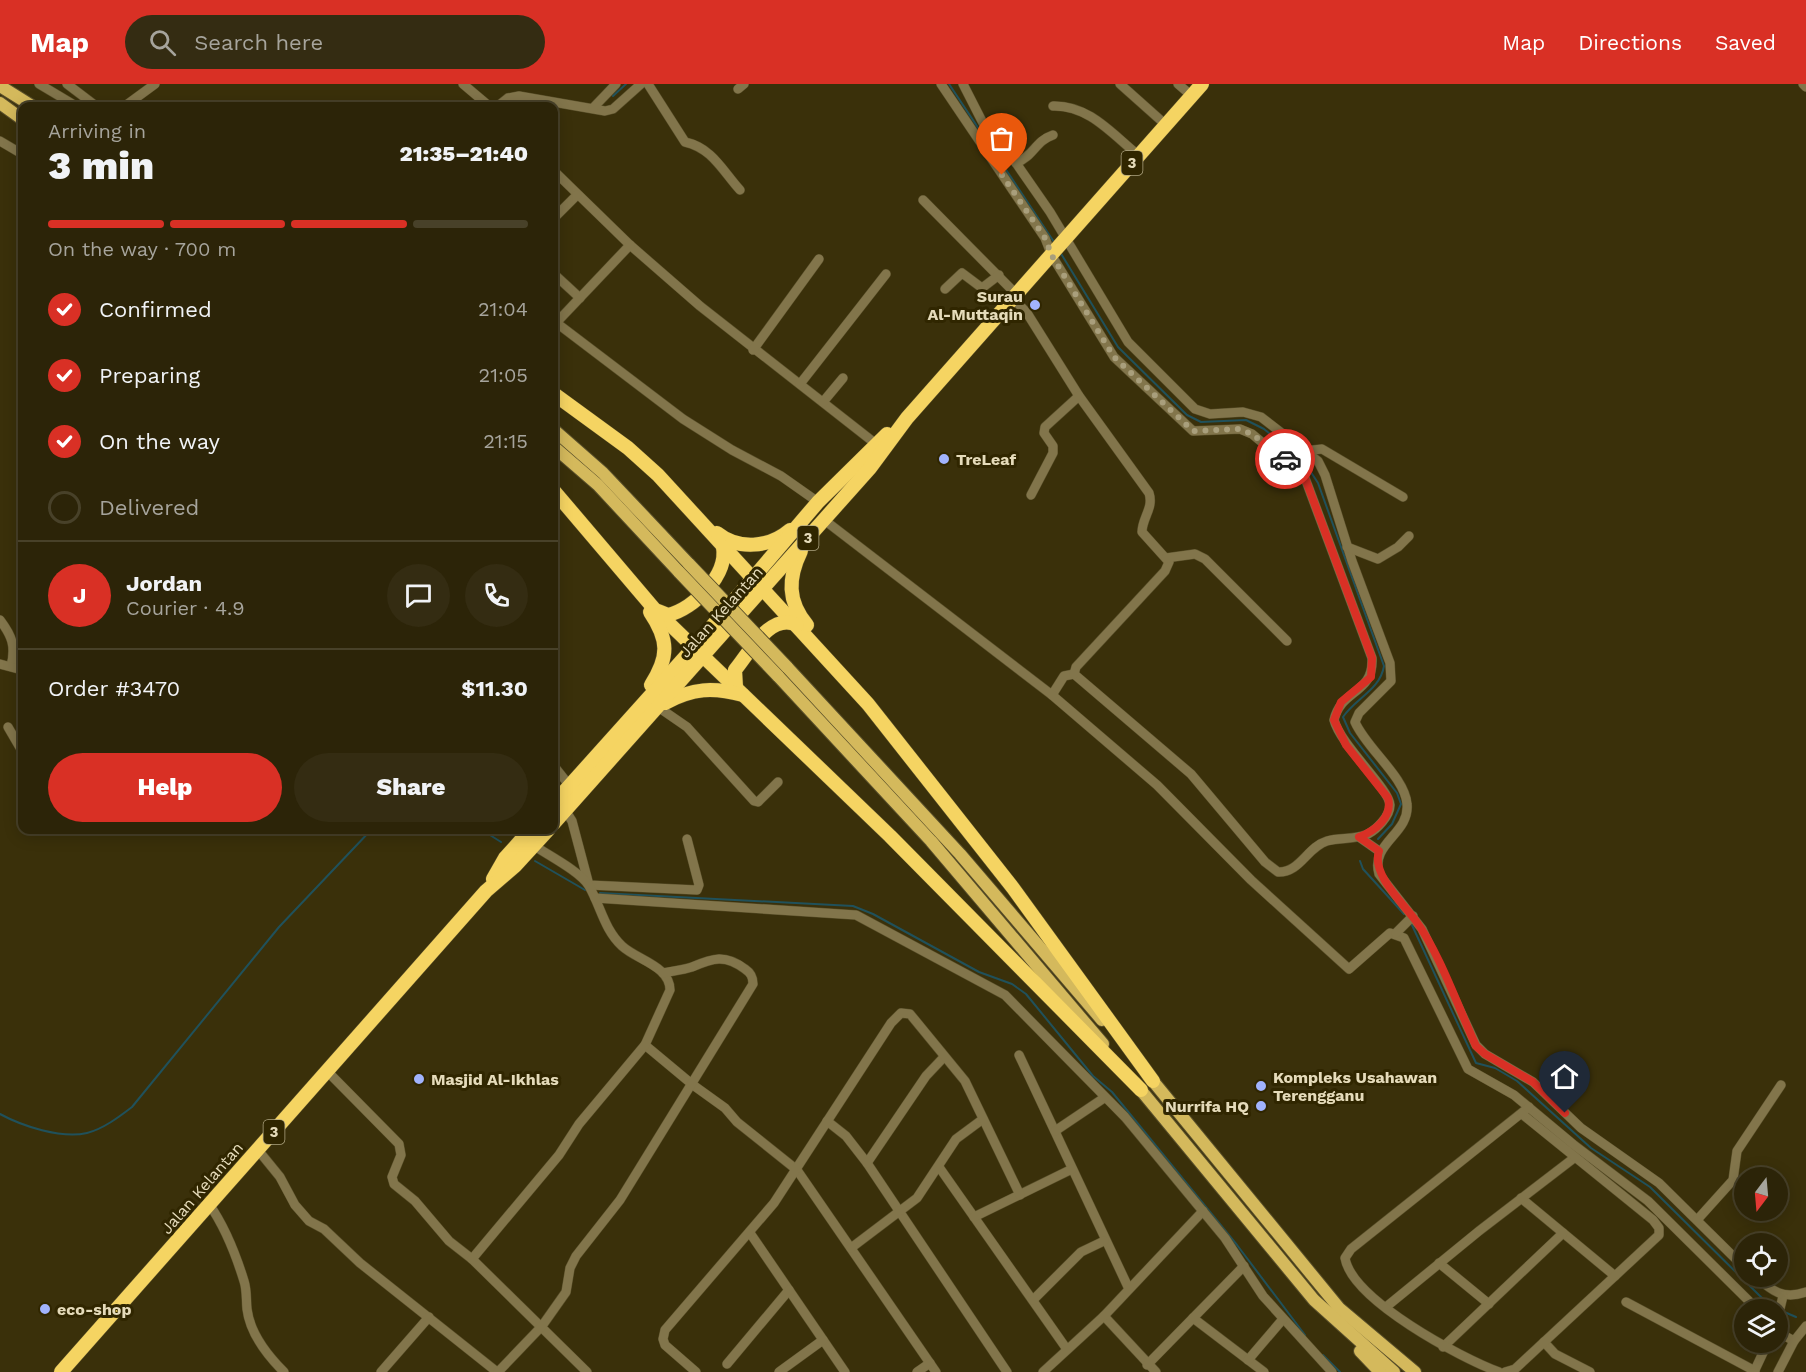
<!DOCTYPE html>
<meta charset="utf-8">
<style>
:root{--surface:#2c2408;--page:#342c12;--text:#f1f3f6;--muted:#a6a49c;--line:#484129;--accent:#d93025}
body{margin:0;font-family:"Work Sans",sans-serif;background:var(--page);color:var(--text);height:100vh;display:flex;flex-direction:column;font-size:22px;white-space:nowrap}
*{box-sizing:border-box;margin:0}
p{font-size:20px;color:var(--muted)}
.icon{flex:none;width:33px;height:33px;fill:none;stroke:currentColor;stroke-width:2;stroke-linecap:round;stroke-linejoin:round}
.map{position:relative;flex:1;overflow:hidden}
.details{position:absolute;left:18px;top:18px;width:540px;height:732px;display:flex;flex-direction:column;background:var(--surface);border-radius:12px;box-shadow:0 3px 15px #0003,0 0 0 2px var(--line)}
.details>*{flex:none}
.needle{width:39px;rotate:196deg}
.fabs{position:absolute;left:1734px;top:1083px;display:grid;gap:12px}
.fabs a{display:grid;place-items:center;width:54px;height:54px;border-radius:50%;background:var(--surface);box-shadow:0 3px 15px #0003,0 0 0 2px var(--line);font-size:30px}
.pin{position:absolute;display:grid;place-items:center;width:51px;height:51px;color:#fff;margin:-62px -26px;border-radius:50% 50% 50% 0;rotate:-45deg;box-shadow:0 0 6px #0007}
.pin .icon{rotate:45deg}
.courier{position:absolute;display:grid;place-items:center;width:60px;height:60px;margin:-30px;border:4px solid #d93025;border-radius:50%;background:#fff;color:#222;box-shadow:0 2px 8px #0007}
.head em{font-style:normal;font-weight:800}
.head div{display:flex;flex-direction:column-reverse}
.head{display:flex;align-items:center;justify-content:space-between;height:102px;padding:0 30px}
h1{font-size:39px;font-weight:800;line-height:45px}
.bar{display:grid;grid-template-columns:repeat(4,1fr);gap:9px 6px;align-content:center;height:72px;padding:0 30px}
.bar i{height:8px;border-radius:4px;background:var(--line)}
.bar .selected{background:var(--accent)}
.bar p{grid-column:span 4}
.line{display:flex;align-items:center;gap:15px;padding:0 30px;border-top:2px solid var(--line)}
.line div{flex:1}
.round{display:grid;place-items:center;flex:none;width:63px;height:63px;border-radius:32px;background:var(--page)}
ol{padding:0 30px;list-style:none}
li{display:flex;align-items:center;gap:18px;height:66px}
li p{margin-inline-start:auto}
li .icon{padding:6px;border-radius:50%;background:var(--accent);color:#fff;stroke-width:4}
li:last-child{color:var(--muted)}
li i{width:33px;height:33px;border:3px solid var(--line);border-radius:50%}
.action{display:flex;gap:12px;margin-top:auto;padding:12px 30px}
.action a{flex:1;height:69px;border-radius:36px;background:var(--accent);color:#fff;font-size:24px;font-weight:800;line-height:69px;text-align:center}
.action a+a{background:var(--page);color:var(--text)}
header{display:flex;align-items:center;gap:36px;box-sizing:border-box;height:84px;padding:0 30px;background:var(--accent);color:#fff}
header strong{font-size:28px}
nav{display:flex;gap:33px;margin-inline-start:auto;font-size:21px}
.search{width:420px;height:54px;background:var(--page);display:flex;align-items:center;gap:15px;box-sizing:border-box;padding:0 21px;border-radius:33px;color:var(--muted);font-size:22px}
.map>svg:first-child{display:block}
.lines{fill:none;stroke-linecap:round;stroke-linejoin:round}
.stream{stroke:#20515b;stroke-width:2}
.minor-casing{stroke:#594f2a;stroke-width:10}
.major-casing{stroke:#594f2a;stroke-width:14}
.highway-casing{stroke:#594f2a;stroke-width:15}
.minor{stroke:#82754b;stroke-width:9}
.major{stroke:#d4b95c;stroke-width:12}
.highway{stroke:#f5d462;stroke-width:14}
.major-bridge-casing{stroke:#594f2a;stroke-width:14;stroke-linecap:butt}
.major-bridge{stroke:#d4b95c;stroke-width:12}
.done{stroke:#a99f7c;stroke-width:6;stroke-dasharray:0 10.8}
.route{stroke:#d93025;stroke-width:8}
.poi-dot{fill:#a1b3fd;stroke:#302600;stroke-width:2}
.labels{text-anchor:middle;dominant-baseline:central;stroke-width:6;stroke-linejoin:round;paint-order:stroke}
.shield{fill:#302600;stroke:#afa582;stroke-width:1.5}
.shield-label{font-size:15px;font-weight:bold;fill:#e5dbba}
.poi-label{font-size:16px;font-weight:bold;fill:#e5dbba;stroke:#302600;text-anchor:start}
.street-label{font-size:16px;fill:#e5dbba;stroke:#302600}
</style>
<header>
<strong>Map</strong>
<div class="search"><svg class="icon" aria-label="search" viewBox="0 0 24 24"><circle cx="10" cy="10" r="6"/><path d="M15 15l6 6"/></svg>Search here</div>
<nav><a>Map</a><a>Directions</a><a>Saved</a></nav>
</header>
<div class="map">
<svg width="1806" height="1288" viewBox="0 0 1806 1288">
<rect width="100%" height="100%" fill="#3a300a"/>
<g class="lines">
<g class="stream">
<polyline points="949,0 1054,158"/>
<polyline points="613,12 626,0"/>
<polyline points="1060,168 1118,263 1187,331 1201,338 1246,336 1264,345 1300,375"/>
<path d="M 1305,379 L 1318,399 L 1384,582 C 1380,606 1356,614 1343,633 L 1350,649 L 1397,709 L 1401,720 L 1392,740 L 1378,755"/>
<polyline points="482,746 501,758"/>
<polyline points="535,777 585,806"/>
<polyline points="1360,777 1363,785 1404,830"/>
<polyline points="600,809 853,822 873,830 979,888 1012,900 1026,910 1093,992 1112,1008 1237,1161 1305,1251"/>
<polyline points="1411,839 1476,979 1495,984 1517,997 1591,1064 1650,1103 1764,1216 1777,1224"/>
<path d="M 0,1030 C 22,1042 61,1055 87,1049 C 103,1045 119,1033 132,1023 L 279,843 L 371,746"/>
<polyline points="1782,1227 1796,1233"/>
<polyline points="1323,1271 1340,1288"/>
</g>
<g class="minor-casing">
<g id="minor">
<polyline points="39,0 76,22"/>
<polyline points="67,0 96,22"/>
<polyline points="463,0 489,22"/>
<path d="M 648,0 L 685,58 C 712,64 722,86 740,106"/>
<path d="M 941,0 L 1045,154 L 1052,172 L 1114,273 L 1193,347 L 1240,345 L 1252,350 L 1305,394 L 1372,574 C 1374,610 1341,605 1334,636 C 1341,662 1389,704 1390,721 C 1390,732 1377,745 1368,750 C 1355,756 1340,753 1327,757 C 1307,763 1300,789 1278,788 L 1265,778 L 1191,690 L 1074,590 L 1064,592 L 1052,611"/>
<path d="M 963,0 L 986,45 L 1016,79 L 1050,128 L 1128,258 L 1195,325 L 1210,330 L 1243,328 L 1261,333 L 1318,377 L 1325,391 L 1352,477 L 1390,579 L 1391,597 L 1359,629 L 1355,638 C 1366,664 1405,693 1407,720 C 1410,750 1370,759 1379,790 L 1422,845 L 1476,961 L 1485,970 L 1533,998 L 1581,1044 L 1659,1099 L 1744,1183"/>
<polyline points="1120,0 1166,41"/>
<polyline points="1178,0 1192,12"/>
<polyline points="1803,0 1806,3"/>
<polyline points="738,5 744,0"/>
<polyline points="125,22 155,0"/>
<polyline points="498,22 508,14 519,12 605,27 613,25 641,0"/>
<path d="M 1053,22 C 1089,21 1112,50 1138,71"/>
<polyline points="593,24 616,0"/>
<polyline points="0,57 22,70"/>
<path d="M 1016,79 C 1034,72 1035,57 1053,51"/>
<polyline points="554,87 630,161 700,222 876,360"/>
<polyline points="923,116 1017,211"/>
<polyline points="554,134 577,111"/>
<polyline points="554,190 580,214"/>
<polyline points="945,205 962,189 982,204 999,191"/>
<path d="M 1014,215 L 1027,229 L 1079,312 L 1149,409 C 1154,424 1142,434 1142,448 L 1169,478 L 1165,487 L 1076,583 L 1074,590"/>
<polyline points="554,237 683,335 732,366 781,392 818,418"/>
<polyline points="556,239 630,161"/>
<polyline points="753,266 819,175"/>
<polyline points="554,280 555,281"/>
<polyline points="800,300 886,190"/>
<polyline points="823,318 843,294"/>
<polyline points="1298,385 1313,366 1322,365 1403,413"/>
<polyline points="1031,411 1053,369 1053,362 1044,349 1045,343 1079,312"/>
<polyline points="823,435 1052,611 1157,701 1251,796 1349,885 1390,849 1404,854 1468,985 1514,1011 1574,1061 1648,1117 1758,1226"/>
<polyline points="1347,463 1378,475 1398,463 1409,452"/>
<polyline points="1166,474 1195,470 1205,475 1287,557"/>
<path d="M 0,536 C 12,552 16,562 11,582"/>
<polyline points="0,580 22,586"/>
<polyline points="658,623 687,643 754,717 758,718 778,698"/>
<polyline points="8,643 22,667"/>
<polyline points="554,682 569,701"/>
<polyline points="565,726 572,737 589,801 697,806 699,801 687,755"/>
<polyline points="1359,753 1379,767"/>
<polyline points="595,814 856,831 1005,911 1125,1033 1225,1154 1263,1212 1332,1288"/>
<polyline points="1396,849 1413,832"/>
<polyline points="645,961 693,1001 725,1024 737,1038 797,1086 936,1288"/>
<polyline points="1019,971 1129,1205"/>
<polyline points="327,987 399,1060 401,1071 392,1093 394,1100 415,1117 449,1157 472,1175 587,1288"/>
<polyline points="827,1037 846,1052 867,1079 1007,1288"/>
<polyline points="1055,1047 1104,1014"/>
<polyline points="258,1066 280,1093 295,1121 309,1137 324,1145 360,1179 497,1288"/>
<polyline points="867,1079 926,992 944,973"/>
<polyline points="939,1083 1066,1264"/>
<polyline points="1521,1114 1615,1192"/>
<path d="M 209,1120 C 225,1143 236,1171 244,1197 C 247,1206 246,1215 247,1225 C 250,1250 267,1271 284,1288"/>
<polyline points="974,1133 1072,1085"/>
<polyline points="1697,1136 1733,1096 1737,1067 1781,1001"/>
<polyline points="750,1149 845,1288"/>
<polyline points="851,1164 917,1114 956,1055 983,1035"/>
<path d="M 472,1175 L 559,1071 L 579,1040 L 645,961 L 670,906 C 670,882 637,876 622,862 C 604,845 601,823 589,802 C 581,788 548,771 533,761"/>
<polyline points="1439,1179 1489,1220"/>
<path d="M 1755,1192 C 1772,1207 1783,1216 1806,1208"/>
<polyline points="1033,1216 1081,1168 1104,1157"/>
<polyline points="1626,1218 1755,1287"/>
<polyline points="1386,1223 1479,1147 1574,1074"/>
<polyline points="1104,1232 1156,1288"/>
<polyline points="1778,1233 1783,1212"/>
<polyline points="1193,1234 1264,1288"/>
<polyline points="1778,1248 1794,1257"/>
<polyline points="1544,1258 1555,1270 1590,1288"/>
<polyline points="1443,1263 1563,1149"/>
<polyline points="1248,1276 1283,1235"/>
<polyline points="727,1280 789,1206"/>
<polyline points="1147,1281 1244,1182"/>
<polyline points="381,1288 429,1233"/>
<path d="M 498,1288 L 542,1242 L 566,1208 L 570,1184 L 576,1172 L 620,1116 L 753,900 C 753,893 751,889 745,885 C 725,870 713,874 692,883 C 683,886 673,887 663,889"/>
<polyline points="696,1288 665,1261 663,1255 665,1246 774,1119 891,939 901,929 910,930 965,997 1020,1111"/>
<polyline points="779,1288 823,1256"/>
<polyline points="917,1288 930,1279"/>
<polyline points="1043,1288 1104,1232 1203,1127"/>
<path d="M 1499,1288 C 1461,1274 1352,1216 1345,1174 L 1351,1165 L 1529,1023"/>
<polyline points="1505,1288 1515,1285 1659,1151 1659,1144 1653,1136 1522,1030"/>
<polyline points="1754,1288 1768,1258"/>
<polyline points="1778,1288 1794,1257 1806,1242"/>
</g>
</g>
<g class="major-casing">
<g id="major">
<polyline points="0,2 32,22"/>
<polyline points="0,19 22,35"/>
<polyline points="554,346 603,389 689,480"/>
<polyline points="554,363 598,401 679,488"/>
<polyline points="787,583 960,770 1102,936"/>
<polyline points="778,592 931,757 1103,960"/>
<polyline points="1148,991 1339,1224 1415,1288"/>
<polyline points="1135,999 1314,1216 1394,1288"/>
<polyline points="1360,1267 1380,1288"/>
</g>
</g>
<g class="highway-casing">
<g id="highway">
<polyline points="554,310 628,364 658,391 868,620 1013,804 1153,997"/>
<polyline points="554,407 656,527 890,752 1141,1006"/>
<path d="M 717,449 C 738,466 769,464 790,446"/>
<path d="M 801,467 C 788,494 787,517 807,541"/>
<path d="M 658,527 L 668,531 C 694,525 728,491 723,463"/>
<path d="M 650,528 C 669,556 669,573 651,601"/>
<path d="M 736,603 L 735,586 C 750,568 770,528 797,541"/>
<path d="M 665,619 C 693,604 713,603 743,611"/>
<polyline points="554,719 695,562 818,418 887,350"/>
<polyline points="554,739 870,384 907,334 1202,0"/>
<polyline points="493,795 505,774 530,746"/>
<polyline points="61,1288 486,807 515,782 548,746"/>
</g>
</g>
<use href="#minor" class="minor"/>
<use href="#major" class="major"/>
<use href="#highway" class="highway"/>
<g class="major-bridge-casing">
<g id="major-bridge">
<polyline points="689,480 787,583"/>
<polyline points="679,488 778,592"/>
</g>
</g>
<use href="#major-bridge" class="major-bridge"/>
</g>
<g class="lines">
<polyline class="done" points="1002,91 1045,154 1052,172 1114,273 1193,347 1239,345 1252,350 1285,375"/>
<path class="route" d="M 1285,375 L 1305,394 L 1372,574 L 1371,593 L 1341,618 L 1334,636 L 1346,661 L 1388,714 C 1393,733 1375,747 1359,753 L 1379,767 C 1371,790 1403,819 1416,837 C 1439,868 1459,925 1476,962 L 1485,970 L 1533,998 L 1565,1029"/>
</g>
<g class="poi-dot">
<circle cx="1035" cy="221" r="6"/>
<circle cx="944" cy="375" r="6"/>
<circle cx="419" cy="995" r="6"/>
<circle cx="1261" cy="1002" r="6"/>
<circle cx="1261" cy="1022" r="6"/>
<circle cx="45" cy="1225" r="6"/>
</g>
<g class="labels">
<g class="shield">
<rect x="1121.5" y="67" width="21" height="24" rx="4.5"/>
<rect x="797.5" y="442" width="21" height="24" rx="4.5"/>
<rect x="263.5" y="1036" width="21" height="24" rx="4.5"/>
</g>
<g class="shield-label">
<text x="1132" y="79">3</text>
<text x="808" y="454">3</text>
<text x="274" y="1048">3</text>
</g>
<g class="poi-label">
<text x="1023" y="212" text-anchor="end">Surau<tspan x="1023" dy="18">Al-Muttaqin</tspan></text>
<text x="956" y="375">TreLeaf</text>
<text x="1273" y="993">Kompleks Usahawan<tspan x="1273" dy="18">Terengganu</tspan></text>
<text x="431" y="995">Masjid Al-Ikhlas</text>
<text x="1249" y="1022" text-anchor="end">Nurrifa HQ</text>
<text x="57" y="1225">eco-shop</text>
</g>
<g class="street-label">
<text transform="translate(721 528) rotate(-48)">Jalan Kelantan</text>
<text transform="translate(202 1104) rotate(-49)">Jalan Kelantan</text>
</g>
</g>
</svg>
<div class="fabs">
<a><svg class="needle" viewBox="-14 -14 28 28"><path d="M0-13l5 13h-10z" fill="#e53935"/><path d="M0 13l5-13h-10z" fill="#a6a49c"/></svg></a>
<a><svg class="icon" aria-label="locate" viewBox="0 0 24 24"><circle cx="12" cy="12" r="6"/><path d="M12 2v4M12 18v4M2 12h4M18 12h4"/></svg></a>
<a><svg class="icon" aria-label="layers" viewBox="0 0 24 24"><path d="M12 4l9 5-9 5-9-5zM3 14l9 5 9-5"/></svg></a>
</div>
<div class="pin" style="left:1002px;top:91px;background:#ea580c"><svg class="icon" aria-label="bag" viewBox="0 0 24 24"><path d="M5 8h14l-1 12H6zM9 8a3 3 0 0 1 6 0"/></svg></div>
<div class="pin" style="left:1565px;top:1029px;background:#1f2937"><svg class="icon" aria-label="home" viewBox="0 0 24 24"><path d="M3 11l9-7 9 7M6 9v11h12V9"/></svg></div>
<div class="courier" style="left:1285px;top:375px"><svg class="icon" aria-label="car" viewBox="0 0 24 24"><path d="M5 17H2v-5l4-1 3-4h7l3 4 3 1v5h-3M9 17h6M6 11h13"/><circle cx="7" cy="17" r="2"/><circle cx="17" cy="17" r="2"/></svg></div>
<section class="details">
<div class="head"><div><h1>3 min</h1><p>Arriving in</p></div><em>21:35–21:40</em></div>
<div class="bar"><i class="selected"></i><i class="selected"></i><i class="selected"></i><i></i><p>On the way · 700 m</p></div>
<ol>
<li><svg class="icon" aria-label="check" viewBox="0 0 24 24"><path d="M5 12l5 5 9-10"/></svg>Confirmed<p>21:04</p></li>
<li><svg class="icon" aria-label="check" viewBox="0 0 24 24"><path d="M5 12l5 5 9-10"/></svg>Preparing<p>21:05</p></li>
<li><svg class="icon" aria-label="check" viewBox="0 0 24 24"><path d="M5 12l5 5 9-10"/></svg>On the way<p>21:15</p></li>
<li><i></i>Delivered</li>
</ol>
<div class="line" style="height:108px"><b class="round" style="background:var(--accent);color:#fff">J</b><div><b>Jordan</b><p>Courier · 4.9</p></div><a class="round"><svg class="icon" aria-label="chat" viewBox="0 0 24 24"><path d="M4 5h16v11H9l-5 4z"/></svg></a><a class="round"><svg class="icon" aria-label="phone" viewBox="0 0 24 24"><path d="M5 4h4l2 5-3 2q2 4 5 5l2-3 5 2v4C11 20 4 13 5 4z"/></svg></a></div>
<div class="line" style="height:78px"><div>Order #3470</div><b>$11.30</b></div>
<div class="action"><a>Help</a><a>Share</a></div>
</section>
</div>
